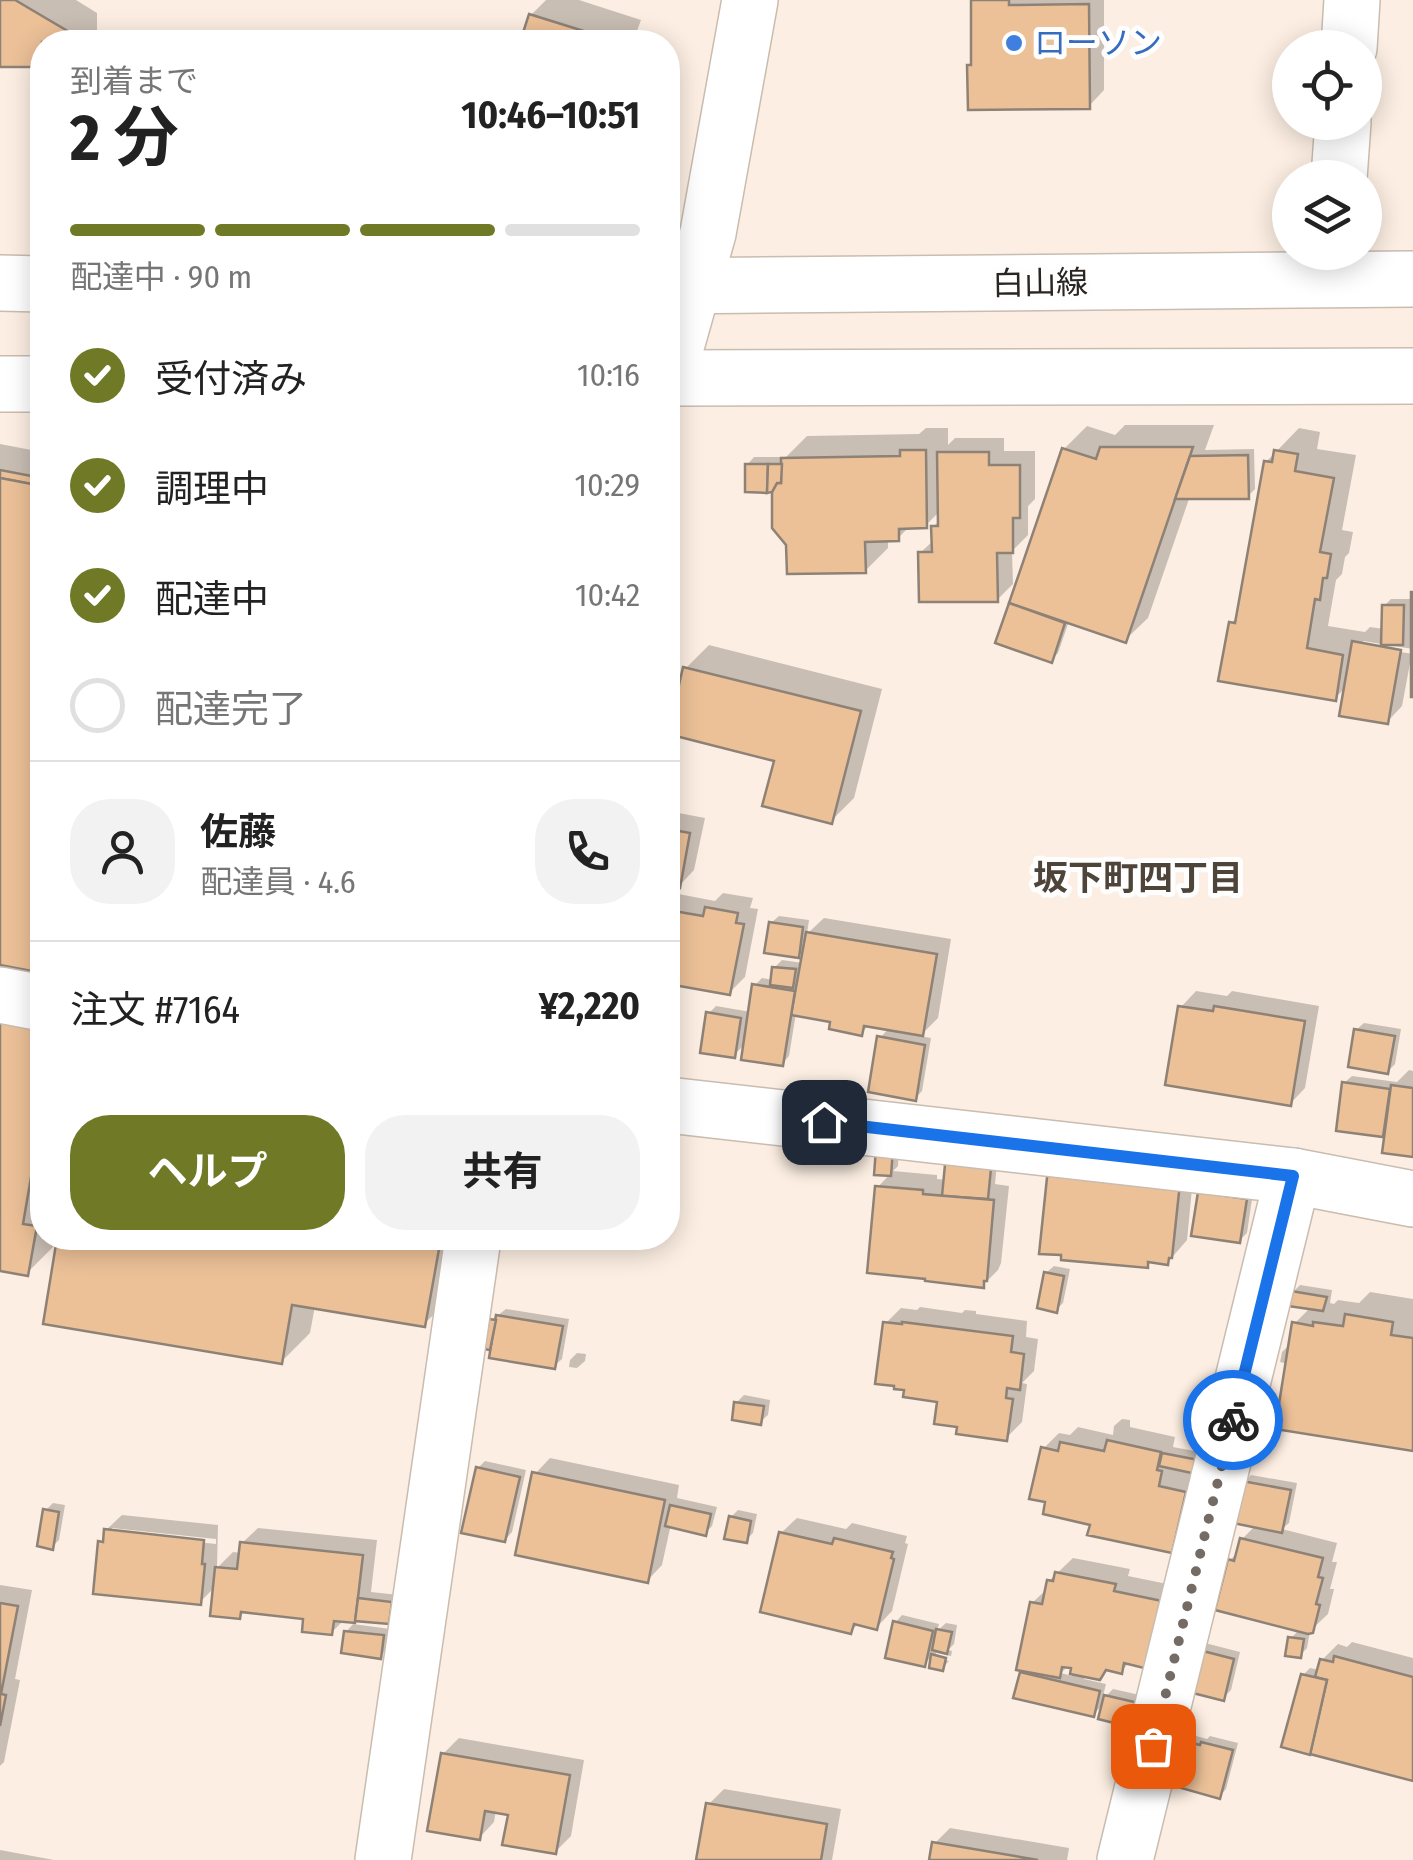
<!DOCTYPE html>
<html lang="ja">
<meta charset="utf-8">
<style>
:root{--surface:#fff;--page:#f2f2f2;--text:#222;--muted:#767676;--line:#e0e0e0;--accent:#707a26}
body{margin:0;font-family:"Fira Sans Condensed","Noto Sans JP",sans-serif;background:var(--page);color:var(--text);height:100vh;display:flex;flex-direction:column;font-size:38px;white-space:nowrap}
*{box-sizing:border-box;margin:0}
p{font-size:32px;color:var(--muted)}
.icon{flex:none;width:55px;height:55px;fill:none;stroke:currentColor;stroke-width:2;stroke-linecap:round;stroke-linejoin:round}
.map{position:relative;flex:1;overflow:hidden}
.drawer{position:absolute;left:30px;top:30px;width:650px;height:1220px;display:flex;flex-direction:column;background:var(--surface);border-radius:40px;box-shadow:0 5px 25px #0003}
.drawer>*{flex:none}
.buttons{position:absolute;left:1272px;top:30px;display:grid;gap:20px}
.buttons a{display:grid;place-items:center;width:110px;height:110px;border-radius:50%;background:var(--surface);box-shadow:0 5px 25px #0003;font-size:50px}
.pin{position:absolute;display:grid;place-items:center;width:85px;height:85px;color:#fff;margin:-42px;border-radius:20px;box-shadow:0 5px 15px #0006}
.courier{position:absolute;display:grid;place-items:center;width:100px;height:100px;margin:-50px;border:8px solid #1a73e8;border-radius:50%;background:#fff;color:#222;box-shadow:0 2px 12px #0007}
.summary em{font-style:normal;font-weight:700}
.summary div{display:flex;flex-direction:column-reverse}
.summary{display:flex;align-items:center;justify-content:space-between;height:170px;padding:0 40px}
h1{font-size:65px;font-weight:700;line-height:75px}
.bar{display:grid;grid-template-columns:repeat(4,1fr);gap:15px 10px;align-content:center;height:120px;padding:0 40px}
.bar i{height:12px;border-radius:8px;background:var(--line)}
.bar .current{background:var(--accent)}
.bar p{grid-column:span 4}
.line{display:flex;align-items:center;gap:25px;padding:0 40px;border-top:2px solid var(--line)}
.line div{flex:1}
.round{display:grid;place-items:center;flex:none;width:105px;height:105px;border-radius:40px;background:var(--page)}
ol{padding:0 40px;list-style:none}
li{display:flex;align-items:center;gap:30px;height:110px}
li p{margin-inline-start:auto}
li .icon{padding:10px;border-radius:50%;background:var(--accent);color:#fff;stroke-width:4}
li:last-child{color:var(--muted)}
li i{width:55px;height:55px;border:5px solid var(--line);border-radius:50%}
.primary-button{display:flex;gap:20px;margin-top:auto;padding:20px 40px}
.primary-button a{flex:1;height:115px;border-radius:40px;background:var(--accent);color:#fff;font-size:40px;font-weight:700;line-height:115px;text-align:center}
.primary-button a+a{background:var(--page);color:var(--text)}
.map>svg:first-child{display:block}
.shadow{fill:#0003;fill-rule:evenodd}
.building{fill:#ecc198;stroke:#8e8277;stroke-width:2.5}
.lines{fill:none;stroke-linecap:round;stroke-linejoin:round}
.minor-casing{stroke:#c9bcb0;stroke-width:58}
.minor{stroke:#fff;stroke-width:55}
.done{stroke:#746b64;stroke-width:10;stroke-dasharray:0 18}
.route{stroke:#1a73e8;stroke-width:12}
.shop-dot{fill:#3f7fe0;stroke:#fefefe;stroke-width:4}
.labels{text-anchor:middle;dominant-baseline:central;stroke-width:10;stroke-linejoin:round;paint-order:stroke}
.shop-label{font-size:32px;fill:#366cbe;stroke:#fefefe;text-anchor:start}
.street-label{font-size:32px;fill:#2a2520;stroke:#fefefe}
.neighbourhood-label{font-size:35px;font-weight:bold;fill:#4f443a;stroke:#fefefe}
</style>
<div class="map">
<svg width="1413" height="1860" viewBox="0 0 1413 1860">
<rect width="100%" height="100%" fill="#fceee2"/>
<g class="shadow">
<polygon points="0,0 76,0 97,13 97,41 42,42 42,64 0,64"/>
<polygon points="546,0 579,0 641,20 633,42 523,42 531,15"/>
<polygon points="973,0 1104,0 1104,90 1089,106 969,66 974,61"/>
<polygon points="1125,425 1214,425 1205,450 1254,449 1255,489 1248,496 1190,496 1148,618 1125,640 1069,621 1058,653 1051,660 998,642 1064,449 1087,426 1115,435"/>
<polygon points="926,428 948,428 948,445 955,438 1004,438 1004,451 1035,451 1035,499 1028,506 1028,535 1012,551 1013,584 997,600 920,553 934,540 933,527 940,520 940,511 926,525 910,526 898,538 888,539 888,548 865,571 788,544 775,486 747,465 754,457 786,457 807,436 919,434"/>
<polygon points="1299,428 1320,432 1317,449 1356,455 1342,530 1353,532 1349,553 1345,557 1342,574 1336,580 1328,626 1365,632 1370,627 1384,629 1384,606 1391,599 1413,599 1413,649 1363,641 1363,646 1413,654 1413,652 1413,658 1411,658 1402,706 1387,722 1346,687 1335,698 1231,623 1239,616 1266,462"/>
<polygon points="0,444 42,452 42,970 0,962"/>
<polygon points="709,645 882,689 854,798 831,821 777,759 668,731 668,719 673,720 686,668"/>
<polygon points="668,811 705,818 694,870 679,886 668,883"/>
<polygon points="668,892 715,901 723,893 753,898 750,908 758,909 745,977 729,993 668,981"/>
<polygon points="779,916 809,920 807,934 824,918 951,939 938,1018 920,1036 931,1038 922,1091 915,1098 880,1038 889,1028 869,1025 861,1033 833,1020 796,1013 789,1056 782,1064 746,1043 734,1055 709,1013 716,1006 751,1012 755,985 762,978 773,980 774,968 782,960 803,963 805,948 798,956 771,923"/>
<polygon points="1196,991 1227,996 1232,991 1319,1006 1305,1088 1290,1104 1181,1007"/>
<polygon points="42,995 42,1238 463,1238 453,1296 424,1324 315,1306 310,1333 281,1362 59,1241 27,1273 0,1268"/>
<polygon points="1364,1023 1401,1029 1395,1064 1388,1071 1356,1030"/>
<polygon points="1409,1070 1413,1071 1413,1154 1387,1129 1382,1134 1344,1083 1352,1076 1397,1082"/>
<polygon points="899,1143 898,1166 893,1171 937,1175 937,1179 946,1180 998,1152 995,1184 1009,1186 1001,1263 998,1270 983,1285 878,1187 890,1174 877,1173"/>
<polygon points="1097,1152 1194,1168 1187,1240 1168,1262 1153,1260 1147,1266"/>
<polygon points="1253,1192 1247,1233 1239,1241 1201,1193"/>
<polygon points="1054,1266 1070,1269 1063,1303 1056,1310 1046,1273"/>
<polygon points="1300,1285 1332,1290 1330,1303 1334,1304 1338,1300 1359,1303 1370,1292 1413,1299 1413,1449 1288,1364 1280,1362 1282,1352 1289,1345 1294,1324 1311,1307 1293,1292"/>
<polygon points="920,1307 962,1313 965,1310 976,1311 976,1314 1027,1321 1026,1337 1038,1339 1034,1371 1022,1383 1027,1384 1022,1422 1006,1438 960,1425 885,1324 901,1308 917,1310"/>
<polygon points="506,1309 569,1319 562,1359 554,1366 487,1347 492,1320"/>
<polygon points="577,1353 586,1354 585,1361 577,1368 569,1367 570,1360"/>
<polygon points="744,1395 770,1400 768,1415 760,1422 736,1403"/>
<polygon points="1122,1419 1130,1420 1130,1427 1175,1437 1173,1447 1210,1454 1187,1535 1171,1551 1093,1523 1043,1449 1059,1433 1070,1435 1078,1427 1113,1435 1114,1426"/>
<polygon points="550,1458 679,1485 677,1498 717,1507 712,1526 705,1533 671,1524 662,1565 647,1581 535,1474"/>
<polygon points="485,1461 526,1470 512,1532 505,1540 478,1468"/>
<polygon points="1251,1475 1297,1483 1289,1523 1282,1529 1337,1543 1332,1562 1337,1562 1330,1589 1334,1589 1328,1614 1310,1631 1307,1648 1300,1655 1291,1638 1300,1629 1230,1560 1239,1551 1242,1539 1256,1525 1244,1482"/>
<polygon points="53,1503 65,1505 59,1540 52,1547 46,1510"/>
<polygon points="738,1510 757,1514 753,1533 746,1540 731,1517"/>
<path d="M 122,1515 L 218,1525 L 217,1568 L 233,1552 L 241,1553 L 242,1543 L 258,1528 L 377,1540 L 371,1592 L 399,1595 L 396,1614 L 388,1622 L 345,1619 L 331,1633 L 306,1616 L 246,1610 L 240,1616 L 216,1586 L 200,1602 L 101,1542 L 106,1538 L 106,1530 ZM 112,1528 L 216,1539 L 216,1544 L 112,1533 Z"/>
<polygon points="797,1518 846,1529 852,1523 907,1536 905,1543 908,1544 892,1611 877,1627 859,1623 851,1631 781,1533"/>
<path d="M 1073,1558 L 1130,1569 L 1128,1576 L 1177,1586 L 1130,1662 L 1121,1671 L 1109,1668 L 1100,1677 L 1085,1674 L 1084,1679 L 1106,1684 L 1102,1700 L 1113,1689 L 1149,1697 L 1144,1718 L 1104,1703 L 1093,1715 L 1023,1673 L 1026,1669 L 1032,1603 L 1048,1588 L 1049,1581 ZM 1069,1665 L 1075,1666 L 1072,1676 L 1061,1673 Z"/>
<polygon points="0,1585 32,1590 15,1679 20,1680 4,1762 0,1766"/>
<polygon points="902,1615 939,1624 937,1631 946,1623 957,1625 954,1644 948,1650 952,1651 951,1656 936,1653 936,1658 949,1661 942,1668 933,1655 924,1664 895,1623"/>
<polygon points="353,1624 390,1629 388,1649 380,1656 346,1632"/>
<polygon points="1352,1642 1413,1658 1413,1778 1303,1675 1310,1668 1320,1670 1322,1660 1338,1644 1347,1647"/>
<polygon points="1205,1643 1240,1652 1231,1690 1223,1698 1188,1689"/>
<polygon points="1189,1734 1207,1739 1210,1736 1238,1743 1226,1789 1219,1797 1181,1741"/>
<polygon points="459,1738 584,1760 571,1836 555,1852 511,1813 496,1810 494,1822 479,1838 443,1754"/>
<polygon points="724,1789 841,1809 832,1860 699,1860 709,1804"/>
<polygon points="950,1828 1069,1848 1067,1860 932,1860 935,1843"/>
<polygon points="0,1850 54,1860 0,1860"/>
</g>
<g class="building">
<polygon points="0,0 15,0 76,36 76,42 42,42 42,67 0,67"/>
<polygon points="971,0 1009,0 1009,5 1089,4 1090,109 968,110 967,65 971,65"/>
<polygon points="529,14 619,42 520,42"/>
<polygon points="1100,447 1193,447 1126,643 1009,603 1062,448 1096,459"/>
<polygon points="900,450 926,450 927,528 899,529 899,541 865,542 866,573 787,574 786,545 772,528 772,492 777,483 781,483 781,458 900,456"/>
<polygon points="1274,450 1298,454 1295,471 1334,478 1320,552 1331,554 1327,578 1323,578 1320,600 1315,599 1307,648 1343,655 1336,701 1218,681 1229,622 1235,623 1264,461 1272,462"/>
<polygon points="937,452 989,452 989,465 1020,465 1020,518 1013,518 1013,553 997,553 998,602 919,602 918,552 932,552 931,526 938,526"/>
<polygon points="1248,455 1249,499 1175,499 1190,456"/>
<polygon points="745,464 768,464 767,493 745,492"/>
<polygon points="768,464 782,464 781,483 777,483 772,492 767,493"/>
<polygon points="0,470 42,478 42,486 0,478"/>
<polygon points="0,478 42,486 42,973 0,965"/>
<rect x="1411" y="592" width="2" height="105"/>
<polygon points="1009,603 1065,623 1052,663 995,643"/>
<polygon points="1382,605 1404,605 1403,645 1381,645"/>
<polygon points="1352,641 1401,650 1388,724 1339,716"/>
<polygon points="683,667 861,711 832,824 762,806 774,761 668,734"/>
<polygon points="668,829 690,833 680,888 668,886"/>
<polygon points="705,907 738,913 736,923 744,924 730,995 668,984 668,910 703,916"/>
<polygon points="769,922 803,927 799,958 764,953"/>
<polygon points="806,932 937,954 923,1036 864,1026 862,1036 829,1029 830,1022 791,1015"/>
<polygon points="772,967 796,969 793,988 770,985"/>
<polygon points="752,984 795,991 783,1066 741,1060"/>
<polygon points="1178,1006 1213,1011 1214,1006 1305,1021 1291,1106 1165,1085"/>
<polygon points="706,1012 741,1018 735,1058 700,1053"/>
<polygon points="0,1021 42,1028 42,1113 23,1224 37,1226 28,1276 0,1271"/>
<polygon points="1354,1029 1395,1036 1388,1074 1348,1067"/>
<polygon points="877,1036 925,1045 916,1101 868,1092"/>
<polygon points="1342,1082 1390,1089 1383,1137 1336,1131"/>
<polygon points="1391,1085 1413,1088 1413,1157 1382,1153"/>
<polygon points="876,1148 893,1149 891,1176 874,1175"/>
<polygon points="946,1154 992,1158 988,1199 942,1196"/>
<polygon points="1048,1168 1180,1183 1172,1258 1169,1258 1168,1265 1148,1262 1148,1268 1061,1260 1061,1255 1039,1254"/>
<polygon points="875,1186 923,1190 923,1194 994,1200 987,1281 984,1281 984,1288 925,1281 925,1279 867,1273"/>
<polygon points="1198,1192 1247,1199 1240,1243 1191,1236"/>
<polygon points="57,1238 441,1238 425,1327 292,1305 282,1364 43,1324"/>
<polygon points="1044,1272 1064,1276 1057,1313 1037,1308"/>
<polygon points="1291,1291 1327,1297 1323,1311 1288,1306"/>
<polygon points="1345,1314 1393,1322 1391,1335 1413,1338 1413,1451 1275,1429 1292,1322 1313,1326 1313,1322 1343,1326"/>
<polygon points="496,1315 563,1326 555,1369 489,1358"/>
<polygon points="489,1319 496,1320 490,1350 484,1349"/>
<polygon points="883,1322 902,1324 902,1322 1013,1336 1011,1352 1024,1354 1020,1390 1007,1388 1006,1398 1013,1399 1007,1441 956,1434 957,1427 934,1424 937,1402 903,1397 904,1390 894,1389 894,1386 875,1384"/>
<polygon points="734,1402 764,1406 761,1425 732,1420"/>
<polygon points="1107,1440 1161,1452 1157,1470 1162,1471 1159,1486 1186,1492 1172,1553 1087,1535 1090,1525 1043,1514 1045,1502 1029,1499 1041,1447 1058,1451 1060,1442 1104,1451"/>
<polygon points="1162,1453 1204,1461 1201,1475 1159,1466"/>
<polygon points="476,1467 520,1477 505,1542 461,1533"/>
<polygon points="532,1472 665,1500 648,1583 515,1555"/>
<polygon points="1242,1481 1291,1490 1282,1533 1233,1523"/>
<polygon points="670,1505 711,1514 706,1536 665,1526"/>
<polygon points="43,1509 59,1512 53,1550 37,1546"/>
<polygon points="729,1516 751,1521 747,1543 724,1539"/>
<polygon points="104,1529 204,1540 202,1564 205,1564 201,1605 93,1594 98,1541 103,1542"/>
<polygon points="779,1532 832,1544 834,1538 893,1552 891,1558 894,1559 877,1630 854,1624 851,1634 760,1612"/>
<polygon points="1240,1538 1323,1558 1318,1577 1323,1578 1316,1604 1320,1605 1313,1633 1308,1634 1215,1610 1228,1559 1234,1561"/>
<polygon points="240,1542 363,1555 355,1623 334,1621 332,1635 302,1632 303,1619 241,1612 240,1619 210,1616 215,1567 237,1569"/>
<polygon points="1055,1572 1116,1584 1114,1591 1162,1601 1148,1669 1124,1663 1122,1674 1106,1670 1100,1680 1070,1674 1071,1668 1062,1667 1060,1678 1016,1670 1030,1602 1042,1604 1047,1580 1053,1581"/>
<polygon points="358,1598 392,1602 389,1624 355,1621"/>
<polygon points="0,1603 18,1606 1,1694 6,1695 0,1726"/>
<polygon points="893,1621 933,1631 925,1667 885,1658"/>
<polygon points="936,1629 952,1632 947,1654 932,1650"/>
<polygon points="344,1631 384,1635 381,1659 341,1653"/>
<polygon points="1288,1637 1304,1639 1301,1658 1285,1656"/>
<polygon points="1195,1649 1234,1659 1224,1701 1185,1691"/>
<polygon points="931,1654 946,1658 943,1671 929,1668"/>
<polygon points="1334,1656 1413,1677 1413,1781 1310,1754 1327,1680 1315,1677 1320,1659 1333,1662"/>
<polygon points="1020,1672 1100,1691 1094,1717 1013,1698"/>
<polygon points="1301,1674 1327,1680 1310,1755 1281,1747"/>
<polygon points="1104,1695 1143,1704 1138,1729 1098,1719"/>
<polygon points="1179,1740 1200,1745 1201,1742 1233,1750 1220,1799 1167,1784"/>
<polygon points="441,1753 570,1775 556,1854 502,1845 508,1815 485,1811 480,1840 427,1831"/>
<polygon points="706,1803 827,1824 821,1860 696,1860"/>
<polygon points="932,1842 1038,1860 929,1860"/>
</g>
<g class="lines">
<g class="minor-casing">
<g id="minor">
<polyline points="1349,48 1352,0"/>
<polyline points="1339,178 1343,122"/>
<polyline points="0,283 42,284"/>
<polyline points="668,286 1413,279"/>
<polyline points="668,375 708,233 750,0"/>
<polyline points="668,378 1413,376"/>
<polyline points="0,384 42,384"/>
<polyline points="0,995 42,1003"/>
<polyline points="668,1105 1293,1176 1413,1199"/>
<polyline points="383,1860 473,1238"/>
<polyline points="1125,1860 1293,1176"/>
</g>
</g>
<use href="#minor" class="minor"/>
</g>
<g class="lines">
<polyline class="done" points="1153,1746 1233,1420"/>
<polyline class="route" points="824,1122 1293,1176 1233,1420"/>
</g>
<circle class="shop-dot" cx="1014" cy="43" r="10"/>
<g class="labels">
<g class="shop-label">
<text x="1034" y="43">ローソン</text>
</g>
<g class="street-label">
<text transform="translate(1040 283) rotate(-1)">白山線</text>
</g>
<g class="neighbourhood-label">
<text x="1138" y="878">坂下町四丁目</text>
</g>
</g>
</svg>
<div class="buttons">
<a><svg class="icon" aria-label="locate" viewBox="0 0 24 24"><circle cx="12" cy="12" r="6"/><path d="M12 2v4M12 18v4M2 12h4M18 12h4"/></svg></a>
<a><svg class="icon" aria-label="layers" viewBox="0 0 24 24"><path d="M12 4l9 5-9 5-9-5zM3 14l9 5 9-5"/></svg></a>
</div>
<div class="pin" style="left:1153px;top:1746px;background:#ea580c"><svg class="icon" aria-label="bag" viewBox="0 0 24 24"><path d="M5 8h14l-1 12H6zM9 8a3 3 0 0 1 6 0"/></svg></div>
<div class="pin" style="left:824px;top:1122px;background:#1f2937"><svg class="icon" aria-label="home" viewBox="0 0 24 24"><path d="M3 11l9-7 9 7M6 9v11h12V9"/></svg></div>
<div class="courier" style="left:1233px;top:1420px"><svg class="icon" aria-label="bike" viewBox="0 0 24 24"><circle cx="6" cy="16" r="4"/><circle cx="18" cy="16" r="4"/><path d="M6 16l4-8h5l3 8M10 8l3 8H6M13 5h3"/></svg></div>
<section class="drawer">
<div class="summary"><div><h1>2 分</h1><p>到着まで</p></div><em>10:46–10:51</em></div>
<div class="bar"><i class="current"></i><i class="current"></i><i class="current"></i><i></i><p>配達中 · 90 m</p></div>
<ol>
<li><svg class="icon" aria-label="check" viewBox="0 0 24 24"><path d="M5 12l5 5 9-10"/></svg>受付済み<p>10:16</p></li>
<li><svg class="icon" aria-label="check" viewBox="0 0 24 24"><path d="M5 12l5 5 9-10"/></svg>調理中<p>10:29</p></li>
<li><svg class="icon" aria-label="check" viewBox="0 0 24 24"><path d="M5 12l5 5 9-10"/></svg>配達中<p>10:42</p></li>
<li><i></i>配達完了</li>
</ol>
<div class="line" style="height:180px"><a class="round"><svg class="icon" aria-label="person" viewBox="0 0 24 24"><circle cx="12" cy="8" r="4"/><path d="M4 21q1-7 8-7t8 7"/></svg></a><div><b>佐藤</b><p>配達員 · 4.6</p></div><a class="round"><svg class="icon" aria-label="phone" viewBox="0 0 24 24"><path d="M5 4h4l2 5-3 2q2 4 5 5l2-3 5 2v4C11 20 4 13 5 4z"/></svg></a></div>
<div class="line" style="height:130px"><div>注文 #7164</div><b>¥2,220</b></div>
<div class="primary-button"><a>ヘルプ</a><a>共有</a></div>
</section>
</div>
